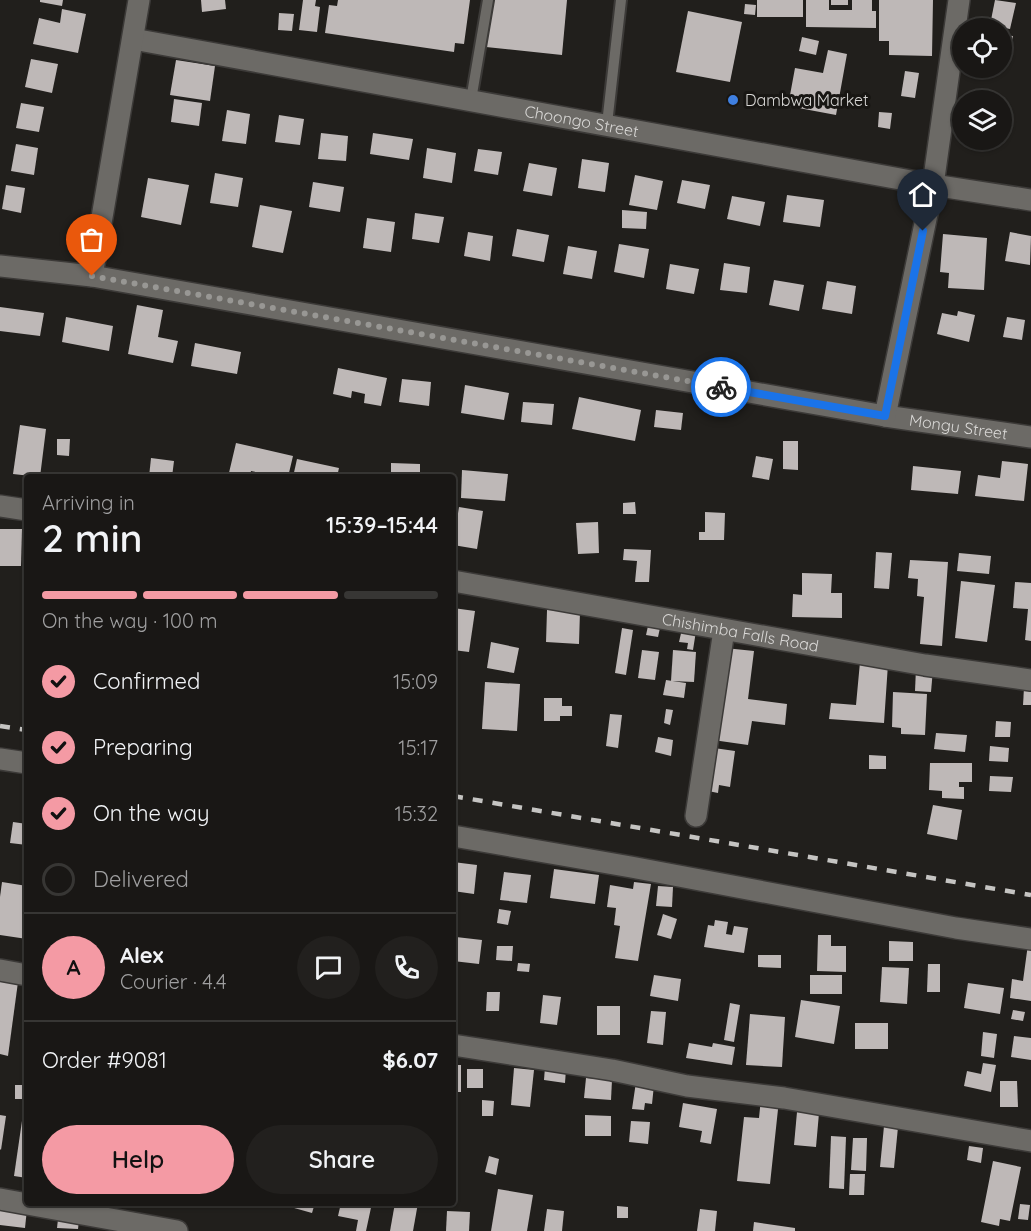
<!DOCTYPE html>
<meta charset="utf-8">
<style>
:root{--surface:#191715;--page:#22201e;--text:#f1f3f6;--muted:#9f9fa0;--line:#373634;--accent:#f49aa4}
body{margin:0;font-family:Quicksand,sans-serif;background:var(--page);color:var(--text);height:100vh;display:flex;flex-direction:column;font-size:22px;white-space:nowrap}
*{box-sizing:border-box;margin:0}
p{font-size:20px;color:var(--muted)}
.icon{flex:none;width:33px;height:33px;fill:none;stroke:currentColor;stroke-width:2;stroke-linecap:round;stroke-linejoin:round}
.map{position:relative;flex:1;overflow:hidden}
.details{position:absolute;left:24px;top:474px;width:432px;height:732px;display:flex;flex-direction:column;background:var(--surface);border-radius:6px;box-shadow:0 2px 4px #0004,0 0 0 2px var(--line)}
.details>*{flex:none}
.controls{position:absolute;left:952px;top:18px;display:grid;gap:12px}
.controls a{display:grid;place-items:center;width:60px;height:60px;border-radius:50%;background:var(--surface);box-shadow:0 2px 4px #0004,0 0 0 2px var(--line);font-size:30px}
.pin{position:absolute;display:grid;place-items:center;width:51px;height:51px;color:#fff;margin:-62px -26px;border-radius:50% 50% 50% 0;rotate:-45deg;box-shadow:0 0 6px #0007}
.pin .icon{rotate:45deg}
.courier{position:absolute;display:grid;place-items:center;width:60px;height:60px;margin:-30px;border:4px solid #1a73e8;border-radius:50%;background:#fff;color:#222;box-shadow:0 2px 8px #0007}
.overview em{font-style:normal;font-weight:600}
.overview div{display:flex;flex-direction:column-reverse}
.overview{display:flex;align-items:center;justify-content:space-between;height:102px;padding:0 18px}
h1{font-size:39px;font-weight:600;line-height:45px}
.bar{display:grid;grid-template-columns:repeat(4,1fr);gap:9px 6px;align-content:center;height:72px;padding:0 18px}
.bar i{height:8px;border-radius:4px;background:var(--line)}
.bar .on{background:var(--accent)}
.bar p{grid-column:span 4}
.line{display:flex;align-items:center;gap:15px;padding:0 18px;border-top:2px solid var(--line)}
.line div{flex:1}
.round{display:grid;place-items:center;flex:none;width:63px;height:63px;border-radius:32px;background:var(--page)}
ol{padding:0 18px;list-style:none}
li{display:flex;align-items:center;gap:18px;height:66px}
li p{margin-inline-start:auto}
li .icon{padding:6px;border-radius:50%;background:var(--accent);color:#111;stroke-width:4}
li:last-child{color:var(--muted)}
li i{width:33px;height:33px;border:3px solid var(--line);border-radius:50%}
.cta{display:flex;gap:12px;margin-top:auto;padding:12px 18px}
.cta a{flex:1;height:69px;border-radius:36px;background:var(--accent);color:#111;font-size:24px;font-weight:600;line-height:69px;text-align:center}
.cta a+a{background:var(--page);color:var(--text)}
.map>svg:first-child{display:block}
.building{fill:#beb8b7}
.lines{fill:none;stroke-linecap:round;stroke-linejoin:round}
.lane-casing{stroke:#3c3a38;stroke-width:14}
.street-casing{stroke:#3c3a38;stroke-width:24}
.lane{stroke:#6c6a66;stroke-width:10}
.street{stroke:#6c6a66;stroke-width:21}
.rail{stroke:#c5c4c2;stroke-width:4.5;stroke-dasharray:10 10;stroke-linecap:butt}
.done{stroke:#989794;stroke-width:6;stroke-dasharray:0 10.8}
.route{stroke:#1a73e8;stroke-width:8}
.shop-dot{fill:#3f7fe0;stroke:#181613;stroke-width:2}
.labels{text-anchor:middle;dominant-baseline:central;stroke-width:6;stroke-linejoin:round;paint-order:stroke}
.poi-label{font-size:16px;fill:#d8d7d5;stroke:#181613;text-anchor:start}
.street-label{font-size:16px;fill:#d8d7d5;stroke:#181613}
</style>
<div class="map">
<svg width="1031" height="1231" viewBox="0 0 1031 1231">
<rect width="100%" height="100%" fill="#211f1c"/>
<g class="building">
<polygon points="40,0 63,0 62,6 40,2"/>
<polygon points="201,0 225,0 226,9 202,12"/>
<polygon points="303,0 316,0 315,6 320,7 317,32 299,30"/>
<polygon points="338,0 470,0 464,44 455,43 454,52 325,33 329,5 337,6"/>
<polygon points="491,0 567,0 562,55 486,47"/>
<rect x="757" y="0" width="46" height="17"/>
<polygon points="806,0 829,0 829,10 852,10 852,0 872,0 872,11 876,11 876,28 806,27"/>
<rect x="831" y="0" width="17" height="5"/>
<polygon points="879,0 933,0 932,56 889,55 889,41 879,41"/>
<polygon points="995,0 1016,3 1010,29 990,25"/>
<polygon points="745,4 756,5 755,15 744,14"/>
<polygon points="62,9 86,14 78,53 33,44 39,18 60,23"/>
<polygon points="688,11 742,22 730,82 676,72"/>
<polygon points="279,13 294,14 292,31 278,30"/>
<polygon points="1002,35 1013,36 1010,49 1002,48"/>
<polygon points="802,37 819,41 816,55 799,51"/>
<polygon points="828,50 847,54 836,115 788,106 795,68 823,73"/>
<polygon points="31,59 58,64 52,93 25,87"/>
<polygon points="176,60 215,66 210,101 170,95"/>
<polygon points="905,71 919,73 915,98 901,96"/>
<polygon points="174,99 202,103 199,126 171,122"/>
<polygon points="21,103 44,107 39,132 16,128"/>
<polygon points="227,110 250,114 246,144 222,141"/>
<polygon points="879,112 892,113 890,129 878,127"/>
<polygon points="279,115 304,119 300,145 275,142"/>
<polygon points="321,133 348,136 346,161 318,159"/>
<polygon points="373,133 413,139 409,160 370,154"/>
<polygon points="16,144 38,148 34,175 11,171"/>
<polygon points="427,148 456,153 452,183 423,178"/>
<polygon points="478,149 502,152 498,175 474,171"/>
<polygon points="582,159 609,163 605,192 578,188"/>
<polygon points="529,163 557,168 552,196 523,191"/>
<polygon points="215,173 243,178 238,207 210,203"/>
<polygon points="635,175 663,181 657,210 629,205"/>
<polygon points="148,178 189,185 181,225 141,217"/>
<polygon points="682,180 710,185 705,209 677,203"/>
<polygon points="313,182 344,187 340,212 309,207"/>
<polygon points="6,185 25,188 21,213 2,209"/>
<polygon points="787,195 824,200 820,227 783,222"/>
<polygon points="732,196 765,202 760,226 727,219"/>
<polygon points="260,205 292,211 283,253 252,247"/>
<polygon points="622,210 647,212 646,229 622,228"/>
<polygon points="415,213 444,217 439,243 412,239"/>
<polygon points="367,218 395,222 391,252 363,248"/>
<polygon points="517,229 549,235 544,262 512,256"/>
<polygon points="468,232 493,236 490,261 464,256"/>
<polygon points="1010,232 1031,236 1030,265 1005,261"/>
<polygon points="943,234 987,238 984,290 948,288 949,273 940,272"/>
<polygon points="619,244 649,249 644,278 614,272"/>
<polygon points="568,246 597,251 592,279 563,274"/>
<polygon points="724,263 750,267 747,293 720,290"/>
<polygon points="670,264 699,269 694,294 666,289"/>
<polygon points="774,280 804,285 799,311 769,305"/>
<polygon points="827,281 856,286 852,314 822,309"/>
<polygon points="137,305 163,310 158,337 178,341 173,363 128,354"/>
<polygon points="0,307 44,313 40,336 0,331"/>
<polygon points="958,311 975,315 969,342 937,334 942,313 957,316"/>
<polygon points="66,317 113,326 109,351 62,342"/>
<polygon points="1007,317 1025,320 1022,340 1003,337"/>
<polygon points="195,343 241,352 237,374 191,366"/>
<polygon points="338,368 387,378 381,406 364,403 365,394 352,391 351,398 333,394"/>
<polygon points="402,379 431,382 429,406 399,402"/>
<polygon points="465,385 509,393 504,420 461,413"/>
<polygon points="579,397 641,410 635,441 572,429"/>
<polygon points="523,402 554,404 552,425 521,422"/>
<polygon points="656,410 683,413 681,430 654,427"/>
<polygon points="20,425 46,429 40,477 13,474"/>
<polygon points="57,439 70,439 69,456 57,455"/>
<polygon points="783,441 798,441 798,470 783,469"/>
<polygon points="236,443 293,456 288,477 278,477 251,471 250,477 228,477"/>
<polygon points="756,456 773,459 769,480 752,477"/>
<polygon points="151,458 174,461 172,477 149,477"/>
<polygon points="297,459 339,468 337,477 293,477"/>
<polygon points="1002,461 1028,464 1024,501 975,496 978,475 1000,478"/>
<polygon points="391,463 420,464 420,476 391,475"/>
<polygon points="913,466 961,471 958,494 911,490"/>
<polygon points="462,470 508,474 505,501 461,498"/>
<polygon points="635,502 636,514 623,514 623,503"/>
<polygon points="459,507 483,511 477,549 453,545"/>
<polygon points="705,512 725,513 724,540 699,540 699,532 705,532"/>
<polygon points="598,522 599,553 578,554 576,523"/>
<polygon points="0,529 22,529 21,566 0,566"/>
<polygon points="624,549 651,550 649,582 635,582 637,561 623,560"/>
<polygon points="876,552 892,553 889,589 874,588"/>
<polygon points="959,553 991,556 989,574 957,571"/>
<polygon points="910,560 948,562 942,646 920,644 924,597 917,596 918,579 908,578"/>
<polygon points="802,573 832,574 831,593 842,593 842,618 792,617 793,594 802,595"/>
<polygon points="961,581 995,585 987,642 955,638"/>
<polygon points="1015,582 1031,583 1031,641 1025,640 1028,609 1013,608"/>
<polygon points="453,608 475,611 469,652 453,650"/>
<polygon points="547,610 580,611 579,644 546,642"/>
<polygon points="648,626 660,628 658,637 646,635"/>
<polygon points="622,628 633,630 626,675 615,673"/>
<polygon points="682,629 696,631 693,650 687,649 688,643 679,642"/>
<polygon points="491,642 519,648 514,673 487,668"/>
<polygon points="725,648 754,651 748,699 787,704 785,725 752,721 748,745 713,740"/>
<polygon points="642,650 659,652 655,680 638,678"/>
<polygon points="673,650 696,652 694,682 671,681"/>
<polygon points="860,662 888,664 884,723 829,719 831,703 856,705"/>
<polygon points="916,668 933,669 931,692 915,691"/>
<polygon points="666,680 686,683 684,698 663,695"/>
<polygon points="485,682 520,684 517,731 482,729"/>
<polygon points="1024,688 1031,688 1031,705 1023,705"/>
<polygon points="893,692 927,694 925,735 901,734 901,728 892,727"/>
<polygon points="544,698 562,698 562,706 572,706 572,716 560,716 560,721 544,721"/>
<polygon points="666,709 673,710 670,725 664,723"/>
<polygon points="610,714 622,715 618,748 606,746"/>
<polygon points="996,721 1011,722 1010,737 995,737"/>
<polygon points="936,733 967,735 965,752 934,749"/>
<polygon points="658,737 673,740 671,756 655,752"/>
<polygon points="990,746 1009,748 1008,762 989,761"/>
<polygon points="714,748 735,751 730,787 719,785 718,793 703,790"/>
<polygon points="869,755 886,756 886,769 869,769"/>
<polygon points="930,763 972,763 972,782 959,782 959,787 964,787 964,799 942,798 942,791 929,790"/>
<polygon points="990,776 1013,777 1011,792 989,791"/>
<polygon points="933,805 962,810 957,840 927,834"/>
<polygon points="13,822 27,824 27,845 10,843"/>
<polygon points="453,862 477,865 474,894 453,891"/>
<polygon points="554,869 599,875 595,904 550,898"/>
<polygon points="504,872 531,875 527,903 500,900"/>
<polygon points="2,882 27,886 27,939 0,935 0,897"/>
<polygon points="634,882 651,884 638,961 615,958 620,926 614,925 616,908 607,907 610,885 633,889"/>
<polygon points="658,886 673,887 672,907 656,906"/>
<polygon points="499,909 511,911 508,925 497,923"/>
<polygon points="663,914 677,919 671,939 657,935"/>
<polygon points="715,920 728,922 726,934 732,935 734,926 748,928 744,953 704,947 708,925 714,926"/>
<polygon points="818,935 831,935 831,946 846,946 846,972 817,971"/>
<polygon points="456,937 482,940 479,964 453,961"/>
<polygon points="889,941 913,942 913,961 889,961"/>
<polygon points="1028,944 1031,944 1031,1001 1010,998 1012,979 1023,981"/>
<polygon points="497,946 513,946 512,961 496,960"/>
<polygon points="758,955 781,955 781,968 758,967"/>
<polygon points="518,963 530,964 529,972 517,971"/>
<polygon points="928,964 940,964 940,992 927,992"/>
<polygon points="882,967 909,968 907,1004 880,1002"/>
<polygon points="654,975 681,979 678,1001 650,996"/>
<rect x="810" y="975" width="32" height="19"/>
<polygon points="0,980 18,982 8,1056 0,1054"/>
<polygon points="968,983 1004,988 1000,1014 964,1008"/>
<polygon points="487,992 500,992 499,1011 486,1011"/>
<polygon points="543,995 561,997 557,1025 540,1023"/>
<polygon points="801,1000 840,1006 834,1044 795,1037"/>
<polygon points="730,1003 740,1005 734,1042 724,1040"/>
<rect x="597" y="1006" width="23" height="29"/>
<polygon points="1013,1010 1025,1012 1023,1021 1011,1019"/>
<polygon points="651,1011 666,1012 663,1045 647,1043"/>
<polygon points="750,1014 785,1017 782,1067 746,1065"/>
<rect x="855" y="1023" width="33" height="26"/>
<polygon points="983,1032 997,1034 994,1058 981,1056"/>
<polygon points="1014,1036 1031,1038 1031,1060 1011,1057"/>
<polygon points="689,1043 712,1047 713,1043 735,1047 732,1065 686,1058"/>
<polygon points="983,1063 996,1065 991,1092 964,1086 967,1071 981,1074"/>
<rect x="453" y="1065" width="8" height="27"/>
<polygon points="545,1067 566,1069 565,1083 544,1080"/>
<polygon points="514,1068 534,1070 530,1107 511,1105"/>
<rect x="467" y="1069" width="16" height="19"/>
<polygon points="586,1078 612,1080 611,1100 584,1098"/>
<polygon points="1000,1081 1017,1081 1018,1107 1000,1107"/>
<polygon points="636,1082 654,1085 652,1104 645,1103 644,1110 632,1109"/>
<rect x="15" y="1085" width="12" height="14"/>
<polygon points="761,1098 779,1100 770,1184 737,1181 744,1117 759,1118"/>
<polygon points="482,1100 494,1101 493,1116 482,1116"/>
<polygon points="683,1103 717,1109 711,1144 700,1142 702,1131 679,1127"/>
<polygon points="24,1107 27,1107 27,1178 14,1176"/>
<polygon points="797,1112 819,1113 816,1147 794,1145"/>
<polygon points="0,1115 6,1116 1,1150 0,1149"/>
<polygon points="585,1115 611,1116 611,1136 585,1136"/>
<polygon points="631,1121 650,1122 648,1144 629,1142"/>
<polygon points="884,1126 898,1127 894,1168 880,1167"/>
<polygon points="831,1136 846,1137 844,1189 829,1188"/>
<polygon points="853,1138 867,1138 866,1171 851,1170"/>
<polygon points="969,1146 983,1148 981,1163 967,1160"/>
<polygon points="489,1156 499,1159 496,1175 485,1172"/>
<polygon points="993,1161 1021,1167 1010,1221 1000,1219 999,1226 981,1222"/>
<polygon points="850,1174 865,1174 864,1195 849,1195"/>
<polygon points="498,1189 533,1195 527,1231 491,1231"/>
<polygon points="288,1203 315,1203 312,1213 287,1206"/>
<polygon points="341,1203 372,1203 366,1231 356,1231 358,1220 338,1216"/>
<polygon points="395,1203 418,1203 413,1231 390,1231"/>
<polygon points="1020,1204 1030,1205 1028,1220 1018,1219"/>
<polygon points="0,1205 27,1209 25,1228 0,1225"/>
<polygon points="617,1206 628,1207 628,1218 617,1218"/>
<polygon points="547,1209 564,1211 562,1231 544,1231"/>
<polygon points="700,1209 717,1211 715,1231 697,1231"/>
<polygon points="447,1211 470,1212 469,1231 446,1231"/>
<polygon points="58,1219 79,1220 78,1229 57,1228"/>
<polygon points="754,1222 795,1228 795,1231 753,1231"/>
</g>
<g class="lines">
<g class="lane-casing">
<g id="lane">
<polyline points="471,100 488,0"/>
<polyline points="607,124 621,0"/>
</g>
</g>
<g class="street-casing">
<g id="street">
<path id="s1" d="M 133,39 L 933,185 L 1031,200"/>
<path id="s2" d="M 0,266 L 92,276 L 885,416 L 1031,437"/>
<polyline points="92,276 139,0"/>
<polyline points="885,416 933,185 959,0"/>
<polyline points="0,506 27,510"/>
<path id="s3" d="M 453,581 L 925,665 L 1031,680"/>
<polyline points="0,759 27,763"/>
<polyline points="696,816 724,630"/>
<polyline points="453,836 631,867 956,928 1031,939"/>
<polyline points="0,970 27,975"/>
<polyline points="453,1045 612,1070 687,1086 784,1098 1031,1141"/>
<polyline points="0,1199 177,1231"/>
</g>
</g>
<use href="#lane" class="lane"/>
<use href="#street" class="street"/>
<g class="rail">
<polyline points="0,726 27,730"/>
<polyline points="453,796 1031,895"/>
</g>
</g>
<g class="lines">
<polyline class="done" points="92,276 721,387"/>
<polyline class="route" points="721,387 885,416 923,231"/>
</g>
<circle class="shop-dot" cx="733" cy="100" r="6"/>
<g class="labels">
<g class="poi-label">
<text x="745" y="100">Dambwa Market</text>
</g>
<g class="street-label">
<text stroke="none"><textPath href="#s1" startOffset="456">Choongo Street</textPath></text>
<text stroke="none"><textPath href="#s2" startOffset="972">Mongu Street</textPath></text>
<text stroke="none"><textPath href="#s3" startOffset="292">Chishimba Falls Road</textPath></text>
</g>
</g>
</svg>
<div class="controls">
<a><svg class="icon" aria-label="locate" viewBox="0 0 24 24"><circle cx="12" cy="12" r="6"/><path d="M12 2v4M12 18v4M2 12h4M18 12h4"/></svg></a>
<a><svg class="icon" aria-label="layers" viewBox="0 0 24 24"><path d="M12 4l9 5-9 5-9-5zM3 14l9 5 9-5"/></svg></a>
</div>
<div class="pin" style="left:92px;top:276px;background:#ea580c"><svg class="icon" aria-label="bag" viewBox="0 0 24 24"><path d="M5 8h14l-1 12H6zM9 8a3 3 0 0 1 6 0"/></svg></div>
<div class="pin" style="left:923px;top:231px;background:#1f2937"><svg class="icon" aria-label="home" viewBox="0 0 24 24"><path d="M3 11l9-7 9 7M6 9v11h12V9"/></svg></div>
<div class="courier" style="left:721px;top:387px"><svg class="icon" aria-label="bike" viewBox="0 0 24 24"><circle cx="6" cy="16" r="4"/><circle cx="18" cy="16" r="4"/><path d="M6 16l4-8h5l3 8M10 8l3 8H6M13 5h3"/></svg></div>
<section class="details">
<div class="overview"><div><h1>2 min</h1><p>Arriving in</p></div><em>15:39–15:44</em></div>
<div class="bar"><i class="on"></i><i class="on"></i><i class="on"></i><i></i><p>On the way · 100 m</p></div>
<ol>
<li><svg class="icon" aria-label="check" viewBox="0 0 24 24"><path d="M5 12l5 5 9-10"/></svg>Confirmed<p>15:09</p></li>
<li><svg class="icon" aria-label="check" viewBox="0 0 24 24"><path d="M5 12l5 5 9-10"/></svg>Preparing<p>15:17</p></li>
<li><svg class="icon" aria-label="check" viewBox="0 0 24 24"><path d="M5 12l5 5 9-10"/></svg>On the way<p>15:32</p></li>
<li><i></i>Delivered</li>
</ol>
<div class="line" style="height:108px"><b class="round" style="background:var(--accent);color:#111">A</b><div><b>Alex</b><p>Courier · 4.4</p></div><a class="round"><svg class="icon" aria-label="chat" viewBox="0 0 24 24"><path d="M4 5h16v11H9l-5 4z"/></svg></a><a class="round"><svg class="icon" aria-label="phone" viewBox="0 0 24 24"><path d="M5 4h4l2 5-3 2q2 4 5 5l2-3 5 2v4C11 20 4 13 5 4z"/></svg></a></div>
<div class="line" style="height:78px"><div>Order #9081</div><b>$6.07</b></div>
<div class="cta"><a>Help</a><a>Share</a></div>
</section>
</div>
